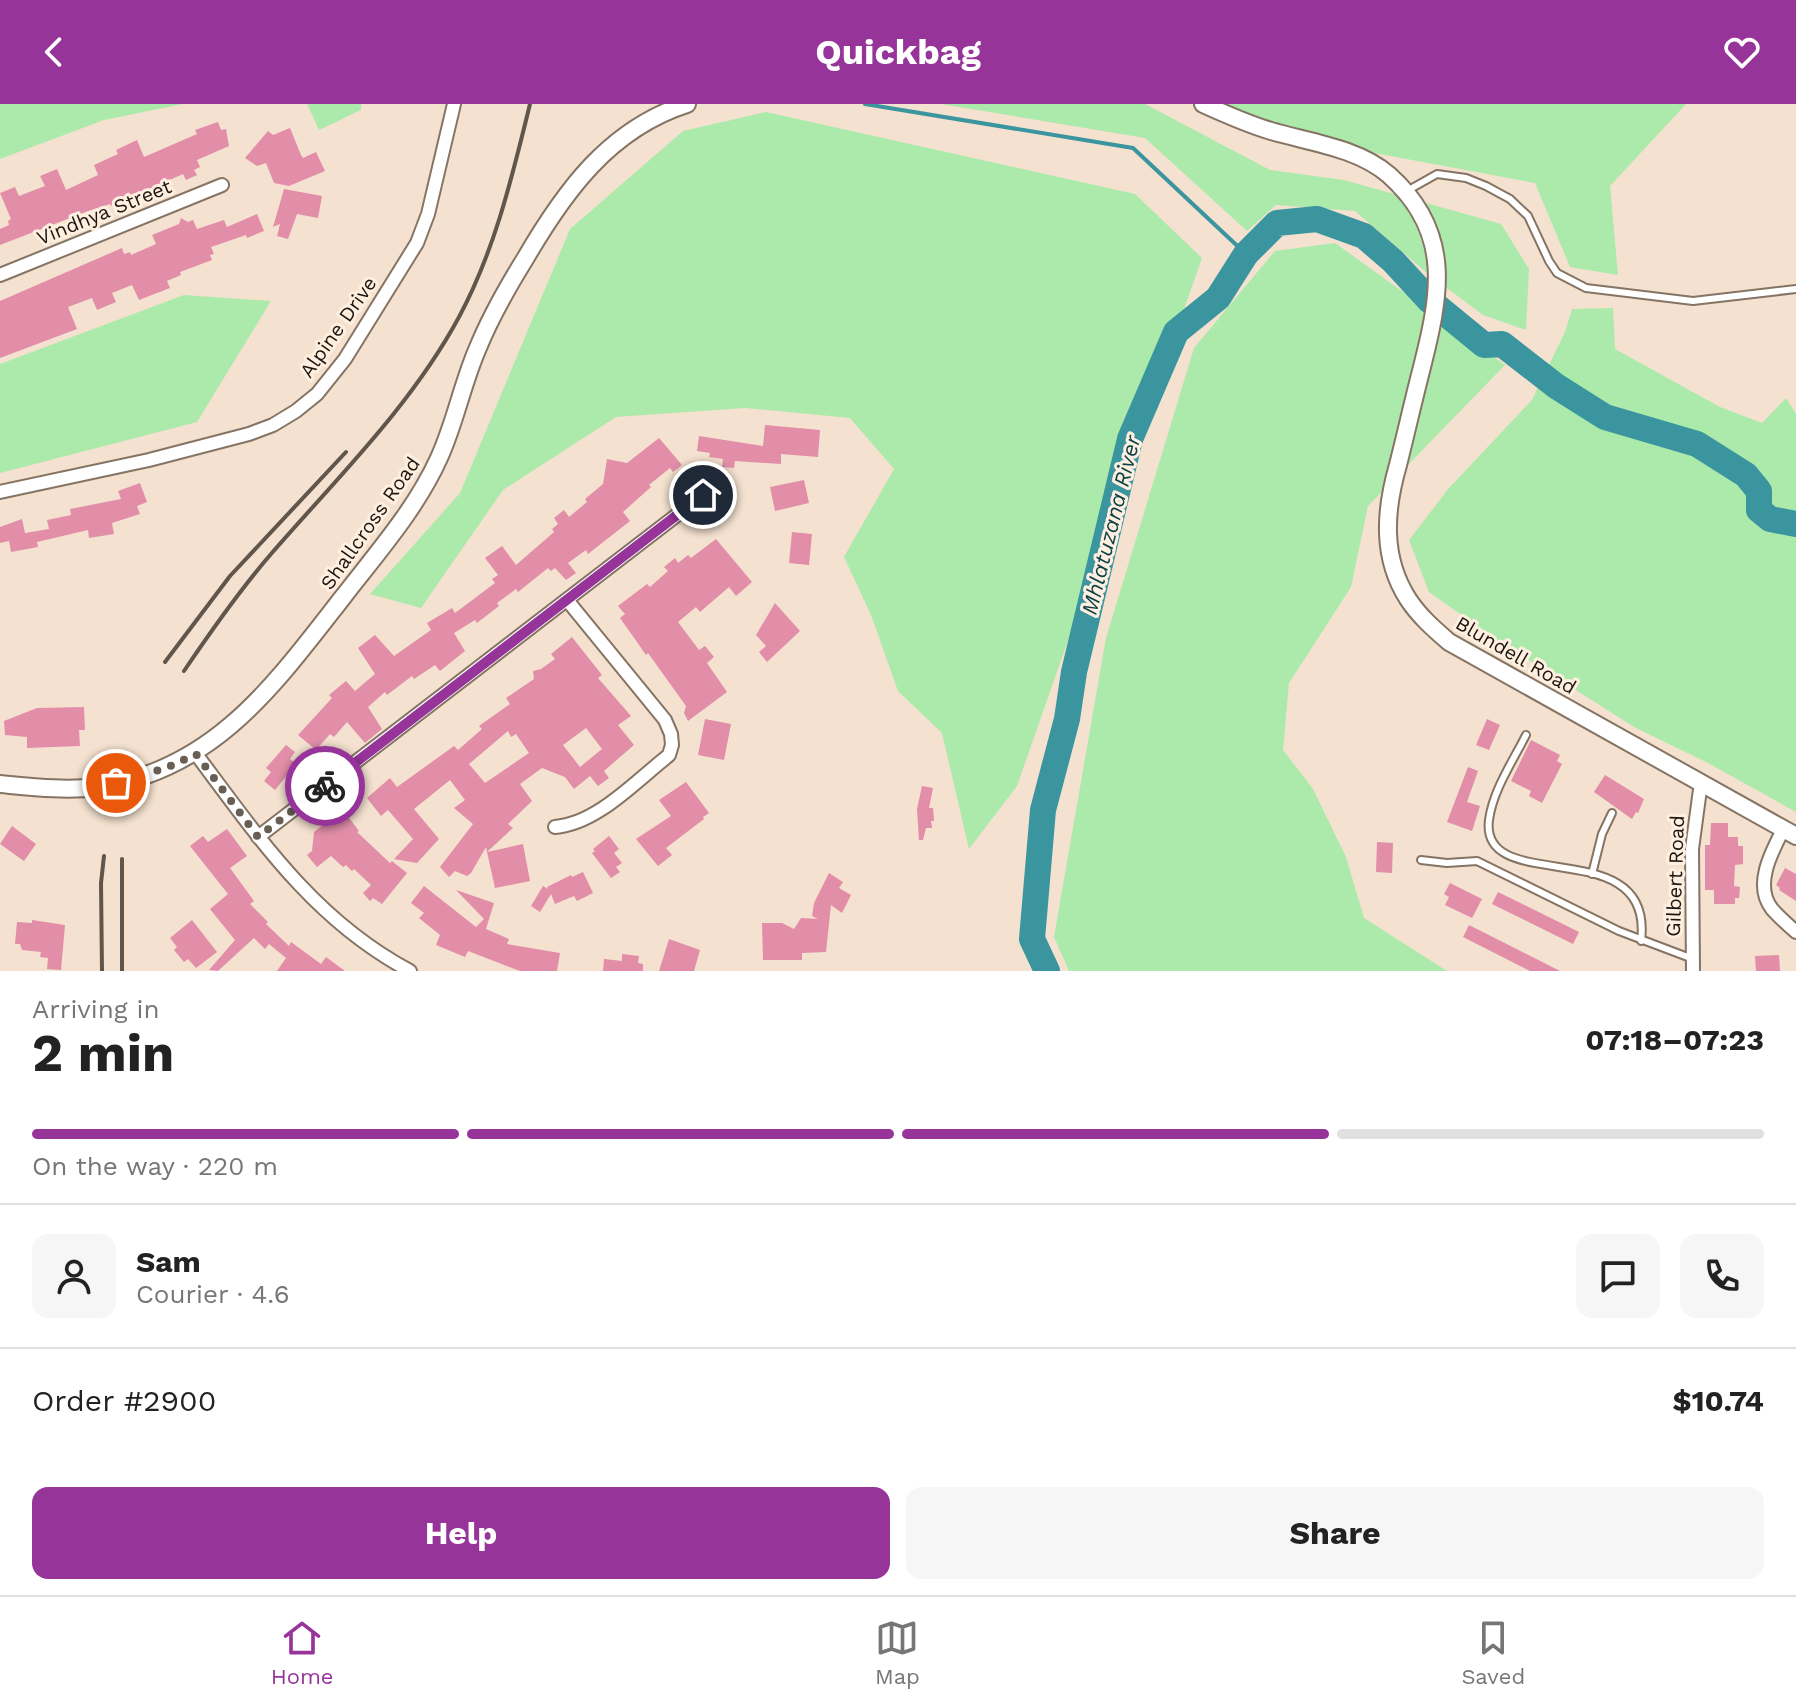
<!DOCTYPE html>
<meta charset="utf-8">
<style>
:root{--surface:#fff;--page:#f6f6f6;--text:#222;--muted:#767676;--line:#e0e0e0;--accent:#97349a}
body{margin:0;font-family:"Work Sans",sans-serif;background:var(--page);color:var(--text);height:100vh;display:flex;flex-direction:column;font-size:30px;white-space:nowrap}
*{box-sizing:border-box;margin:0}
p{font-size:26px;color:var(--muted)}
.icon{flex:none;width:44px;height:44px;fill:none;stroke:currentColor;stroke-width:2;stroke-linecap:round;stroke-linejoin:round}
.map{position:relative;height:867px;overflow:hidden}
.panel{display:flex;flex-direction:column;background:var(--surface);flex:1}
.panel>*{flex:none}
.pin{position:absolute;display:grid;place-items:center;width:68px;height:68px;color:#fff;margin:-34px;border:4px solid #fff;border-radius:50%;box-shadow:0 2px 8px #0007}
.courier{position:absolute;display:grid;place-items:center;width:80px;height:80px;margin:-40px;border:6px solid #97349a;border-radius:50%;background:#fff;color:#222;box-shadow:0 2px 10px #0007}
.headline em{font-style:normal;font-weight:700}
.headline div{display:flex;flex-direction:column-reverse}
.headline{display:flex;align-items:center;justify-content:space-between;height:136px;padding:0 32px}
h1{font-size:52px;font-weight:700;line-height:60px}
.bar{display:grid;grid-template-columns:repeat(4,1fr);gap:12px 8px;align-content:center;height:96px;padding:0 32px}
.bar i{height:10px;border-radius:6px;background:var(--line)}
.bar .on{background:var(--accent)}
.bar p{grid-column:span 4}
.line{display:flex;align-items:center;gap:20px;padding:0 32px;border-top:2px solid var(--line)}
.line div{flex:1}
.round{display:grid;place-items:center;flex:none;width:84px;height:84px;border-radius:16px;background:var(--page)}
.action{display:flex;gap:16px;margin-top:auto;padding:16px 32px}
.action a{flex:1;height:92px;border-radius:16px;background:var(--accent);color:#fff;font-size:32px;font-weight:700;line-height:92px;text-align:center}
.action a+a{background:var(--page);color:var(--text)}
header{display:flex;justify-content:space-between;align-items:center;height:104px;padding:0 32px;background:var(--accent);color:#fff;font-size:36px;font-weight:700}
.dock{display:flex;justify-content:space-around;align-items:center;height:112px;border-top:2px solid var(--line);background:var(--surface);font-size:22px;color:var(--muted)}
.dock a{display:grid;justify-items:center;gap:4px}
.dock .on{color:var(--accent)}
.map>svg:first-child{display:block}
.green{fill:#aceaab}
.lines{fill:none;stroke-linecap:round;stroke-linejoin:round}
.stream{stroke:#3a959f;stroke-width:4}
.river{stroke:#3a959f;stroke-width:26}
.building{fill:#e28ea9;fill-rule:evenodd}
.lane-casing{stroke:#857464;stroke-width:10}
.street-casing{stroke:#857464;stroke-width:16}
.secondary-casing{stroke:#857464;stroke-width:20}
.lane{stroke:#fff;stroke-width:6}
.street{stroke:#fff;stroke-width:12}
.secondary{stroke:#fff;stroke-width:16}
.rail{stroke:#60564b;stroke-width:4}
.done{stroke:#685e53;stroke-width:8;stroke-dasharray:0 14.4}
.route{stroke:#97349a;stroke-width:10}
.labels{text-anchor:middle;dominant-baseline:central;stroke-width:6;stroke-linejoin:round;paint-order:stroke}
.street-label{font-size:20px;fill:#1d1710;stroke:#ffefe0}
.water-label{font-size:22px;font-style:italic;fill:#0b4248;stroke:#ffefe0}
</style>
<header><svg class="icon" aria-label="back" viewBox="0 0 24 24"><path d="M15 5l-7 7 7 7"/></svg>Quickbag<svg class="icon" aria-label="heart" viewBox="0 0 24 24"><path d="M12 20l-8-8c-3-5 5-10 8-4 3-6 11-1 8 4z"/></svg></header>
<div class="map">
<svg width="1796" height="867" viewBox="0 0 1796 867">
<rect width="100%" height="100%" fill="#f4e1cf"/>
<g class="green">
<polygon points="0,0 183,0 104,16 0,55"/>
<polygon points="307,0 361,0 361,6 319,26"/>
<polygon points="941,0 1145,0 1270,66 1344,76 1501,120 1529,165 1526,226 1483,211 1427,169 1355,107 1276,101 1247,127 1145,34"/>
<polygon points="1210,0 1686,0 1610,82 1618,171 1570,163 1535,79 1369,48"/>
<polygon points="766,8 1135,90 1202,154 1017,682 969,745 942,629 898,587 871,511 844,453 894,365 850,314 745,304 616,313 503,386 421,504 370,490 460,389 570,125 683,27"/>
<polygon points="1335,139 1505,261 1368,402 1351,483 1289,579 1283,646 1313,685 1346,753 1364,814 1447,867 1069,867 1054,833 1106,534 1194,244 1275,147"/>
<polygon points="184,191 271,197 197,318 0,369 0,260"/>
<polygon points="1613,204 1615,245 1720,303 1762,319 1786,294 1796,310 1796,708 1708,659 1634,623 1494,534 1429,488 1409,436 1449,384 1532,296 1565,228 1572,205"/>
</g>
<g class="lines">
<polyline class="stream" points="865,0 1133,44 1246,150"/>
<polyline class="river" points="1047,867 1032,835 1043,706 1067,615 1074,568 1130,335 1176,228 1218,194 1246,150 1277,119 1317,115 1364,132 1393,157 1429,196 1484,241 1502,240 1556,282 1605,313 1697,340 1746,371 1759,387 1759,406 1770,415 1796,420"/>
</g>
<g class="building">
<polygon points="218,18 221,26 226,25 229,42 197,56 200,63 194,66 197,71 186,76 183,70 111,102 110,100 88,107 0,141 0,125 9,121 8,117 11,115 0,89 15,83 19,92 45,82 40,72 57,65 66,86 98,71 94,61 118,50 116,46 137,36 144,53 197,30 195,26"/>
<polygon points="290,24 301,51 303,54 316,48 325,67 289,82 274,79 266,59 257,62 245,54 268,27 273,31"/>
<polygon points="284,85 322,92 318,114 297,110 288,135 277,132 280,120 273,123"/>
<polygon points="257,110 264,127 247,134 246,131 211,143 214,150 210,151 212,156 180,168 181,171 167,177 170,184 139,196 132,181 112,189 116,198 97,206 92,194 68,203 77,225 0,254 0,197 122,144 124,150 130,148 131,151 156,140 152,131 179,120 181,114 188,118 193,116 197,125 224,116 227,123"/>
<polygon points="765,321 820,326 818,353 781,350 781,360 735,357 734,364 722,363 723,355 709,353 710,349 697,347 699,332 763,342"/>
<polygon points="659,334 682,361 673,368 670,364 649,381 651,383 623,408 630,417 588,450 586,446 568,459 576,469 566,476 555,464 551,467 548,464 518,488 516,485 497,499 499,502 477,519 475,516 454,529 465,547 440,567 435,561 414,575 412,572 387,591 385,588 368,603 382,625 365,639 347,618 334,633 330,630 316,646 298,631 332,594 329,591 346,577 355,587 375,570 358,544 375,531 394,552 431,526 427,519 452,504 455,509 495,479 492,475 498,471 485,454 502,442 516,461 554,428 552,425 558,420 554,414 564,406 569,413 587,398 585,395 603,380 607,355 627,359"/>
<polygon points="804,376 809,399 775,407 770,383"/>
<polygon points="140,379 147,398 137,402 140,410 112,419 114,430 89,434 88,426 37,438 38,443 11,448 9,437 0,439 0,423 22,415 25,429 49,425 47,416 71,411 70,405 121,395 118,387"/>
<polygon points="792,428 812,430 809,461 789,459"/>
<polygon points="716,435 752,478 736,492 729,483 700,508 696,503 678,518 699,546 705,542 714,553 707,559 727,588 688,617 684,609 686,602 648,549 646,551 637,538 620,514 625,510 618,502 647,480 650,483 668,467 664,463 675,454 678,459 688,451 691,454"/>
<polygon points="775,499 800,527 767,558 759,548 766,542 756,531"/>
<path d="M 572,533 L 602,571 L 598,574 L 631,612 L 618,621 L 634,641 L 604,667 L 609,674 L 598,682 L 590,672 L 574,685 L 565,673 L 542,664 L 520,680 L 532,697 L 508,720 L 513,724 L 487,748 L 486,743 L 471,769 L 467,772 L 455,767 L 449,773 L 440,763 L 473,720 L 454,704 L 465,696 L 450,676 L 414,705 L 439,735 L 417,759 L 394,755 L 413,735 L 388,706 L 381,712 L 367,694 L 390,674 L 397,683 L 454,642 L 458,646 L 482,625 L 479,622 L 510,600 L 506,594 L 534,575 L 533,567 L 541,565 L 555,555 L 551,550 ZM 586,624 L 602,645 L 580,663 L 563,641 ZM 508,627 L 511,633 L 516,630 L 529,649 L 485,679 L 469,660 Z"/>
<polygon points="84,603 85,626 79,626 80,642 27,644 27,633 5,631 4,617 37,604"/>
<polygon points="705,615 731,620 724,656 698,651"/>
<polygon points="1487,615 1500,621 1489,646 1476,641"/>
<polygon points="1531,636 1560,651 1557,657 1562,660 1542,699 1529,692 1531,687 1511,677"/>
<polygon points="286,641 295,648 290,655 296,660 275,686 264,677 271,668 266,664"/>
<polygon points="1468,663 1478,667 1467,698 1480,702 1472,727 1447,718"/>
<polygon points="1605,671 1644,695 1638,709 1636,708 1632,715 1594,688"/>
<polygon points="686,678 709,709 703,713 704,715 666,744 672,751 658,762 636,735 671,712 659,696"/>
<polygon points="922,682 933,684 929,704 933,704 934,717 931,717 932,724 926,724 923,736 919,736 917,705"/>
<polygon points="343,706 359,727 357,728 390,759 392,757 407,769 382,800 373,794 370,797 363,789 371,781 354,765 352,767 346,761 343,763 331,752 317,763 307,751 312,747 314,728"/>
<polygon points="1711,719 1728,719 1728,733 1738,733 1738,742 1743,742 1743,760 1735,761 1734,782 1740,783 1739,794 1735,794 1735,800 1714,800 1714,786 1705,786 1705,741 1710,741"/>
<polygon points="12,722 36,740 24,757 0,740"/>
<polygon points="227,725 247,752 230,764 254,797 250,800 268,818 266,820 289,842 291,838 321,860 326,853 345,867 277,867 286,854 269,840 265,845 254,834 218,867 209,866 235,836 210,805 228,790 190,742 203,732 208,738"/>
<polygon points="609,732 619,745 614,749 622,759 616,763 620,768 611,774 592,749 595,747 593,745"/>
<polygon points="1377,738 1393,739 1392,769 1376,768"/>
<polygon points="523,740 530,777 495,784 487,748"/>
<polygon points="1785,764 1796,770 1796,797 1779,786 1780,784 1776,781"/>
<polygon points="583,768 593,789 577,797 574,792 555,800 551,790 540,808 531,802 543,782 548,785 547,783 571,771 572,773"/>
<polygon points="829,769 843,778 839,784 851,791 842,809 831,801 826,848 802,849 802,856 763,856 762,819 782,819 794,825 801,814 818,815 812,812 814,799"/>
<polygon points="1450,779 1482,795 1472,814 1445,801 1449,793 1444,790"/>
<polygon points="424,782 476,823 484,815 456,786 494,799 486,825 509,835 507,840 560,849 557,867 520,867 468,847 465,853 436,841 440,831 419,814 424,809 411,799"/>
<polygon points="1498,788 1579,828 1573,840 1492,800"/>
<polygon points="32,816 65,821 61,866 47,865 48,854 40,853 41,848 22,846 20,840 15,840 17,818 32,819"/>
<polygon points="192,816 217,848 196,864 188,855 184,858 174,846 177,843 170,834"/>
<polygon points="1469,821 1560,867 1530,867 1463,833"/>
<polygon points="669,835 700,846 694,867 659,867"/>
<polygon points="622,850 639,852 638,859 643,860 643,867 603,867 604,855 622,857"/>
<polygon points="1779,851 1780,867 1756,867 1755,852"/>
</g>
<g class="lines">
<g class="lane-casing">
<g id="lane">
<polyline points="1405,88 1437,70 1466,74 1486,82 1510,95 1528,112 1549,157 1557,169 1586,184 1693,197 1796,185"/>
<path d="M 1526,631 C 1513,657 1493,686 1489,716 C 1479,794 1655,726 1641,837"/>
<polyline points="1421,756 1447,759 1477,757 1619,827 1693,855"/>
<polyline points="1592,770 1602,730 1612,709"/>
</g>
</g>
<g class="street-casing">
<g id="street">
<polyline points="0,171 222,81"/>
<polyline points="0,388 149,356 249,330 273,321 296,307 317,290 345,255 417,139 428,110 454,0"/>
<path d="M 196,650 C 259,734 314,816 410,867"/>
<path d="M 555,723 C 595,720 632,681 663,656 L 669,651 L 672,641 L 671,630 L 665,616 L 567,496"/>
<path d="M 1784,724 C 1772,747 1753,781 1772,805 C 1779,813 1788,821 1796,828"/>
<polyline points="258,733 703,391"/>
<polyline points="1693,867 1692,745 1701,678"/>
</g>
</g>
<g class="secondary-casing">
<g id="secondary">
<path d="M 1203,0 C 1225,10 1247,20 1271,27 C 1309,38 1358,44 1389,71 C 1454,129 1440,192 1421,267 C 1413,298 1406,329 1398,361 C 1385,406 1381,453 1408,495 C 1419,512 1434,525 1449,538 L 1796,732"/>
<path d="M 0,680 C 32,683 65,687 97,683 C 214,667 275,580 343,493 C 377,449 416,405 439,354 C 455,319 462,281 477,246 C 490,214 507,184 525,155 C 564,88 609,25 687,0"/>
</g>
</g>
<use href="#lane" class="lane"/>
<use href="#street" class="street"/>
<use href="#secondary" class="secondary"/>
<g class="rail">
<polyline points="165,558 230,472 346,348"/>
<path d="M 184,567 C 211,527 239,487 271,450 C 337,374 411,302 459,213 C 495,146 512,73 530,0"/>
<polyline points="102,867 101,779 104,752"/>
<polyline points="122,867 122,755"/>
</g>
</g>
<g class="lines">
<polyline class="done" points="116,679 166,664 196,650 258,733 325,682"/>
<polyline class="route" points="325,682 703,391"/>
</g>
<g class="labels">
<g class="street-label">
<text transform="translate(104 108) rotate(-22)">Vindhya Street</text>
<text transform="translate(338 223) rotate(-55)">Alpine Drive</text>
<text transform="translate(370 419) rotate(-55)">Shallcross Road</text>
<text transform="translate(1516 551) rotate(30)">Blundell Road</text>
<text transform="translate(1675 772) rotate(-88)">Gilbert Road</text>
</g>
<g class="water-label">
<text transform="translate(1111 421) rotate(-76)">Mhlatuzana River</text>
</g>
</g>
</svg>
<div class="pin" style="left:116px;top:679px;background:#ea580c"><svg class="icon" aria-label="bag" viewBox="0 0 24 24"><path d="M5 8h14l-1 12H6zM9 8a3 3 0 0 1 6 0"/></svg></div>
<div class="pin" style="left:703px;top:391px;background:#1f2937"><svg class="icon" aria-label="home" viewBox="0 0 24 24"><path d="M3 11l9-7 9 7M6 9v11h12V9"/></svg></div>
<div class="courier" style="left:325px;top:682px"><svg class="icon" aria-label="bike" viewBox="0 0 24 24"><circle cx="6" cy="16" r="4"/><circle cx="18" cy="16" r="4"/><path d="M6 16l4-8h5l3 8M10 8l3 8H6M13 5h3"/></svg></div>
</div>
<section class="panel">
<div class="headline"><div><h1>2 min</h1><p>Arriving in</p></div><em>07:18–07:23</em></div>
<div class="bar"><i class="on"></i><i class="on"></i><i class="on"></i><i></i><p>On the way · 220 m</p></div>
<div class="line" style="height:144px"><a class="round"><svg class="icon" aria-label="person" viewBox="0 0 24 24"><circle cx="12" cy="8" r="4"/><path d="M4 21q1-7 8-7t8 7"/></svg></a><div><b>Sam</b><p>Courier · 4.6</p></div><a class="round"><svg class="icon" aria-label="chat" viewBox="0 0 24 24"><path d="M4 5h16v11H9l-5 4z"/></svg></a><a class="round"><svg class="icon" aria-label="phone" viewBox="0 0 24 24"><path d="M5 4h4l2 5-3 2q2 4 5 5l2-3 5 2v4C11 20 4 13 5 4z"/></svg></a></div>
<div class="line" style="height:104px"><div>Order #2900</div><b>$10.74</b></div>
<div class="action"><a>Help</a><a>Share</a></div>
</section>
<nav class="dock">
<a class="on"><svg class="icon" aria-label="home" viewBox="0 0 24 24"><path d="M3 11l9-7 9 7M6 9v11h12V9"/></svg>Home</a>
<a><svg class="icon" aria-label="map" viewBox="0 0 24 24"><path d="M3 6l6-2 6 2 6-2v14l-6 2-6-2-6 2zM9 4v14M15 6v14"/></svg>Map</a>
<a><svg class="icon" aria-label="saved" viewBox="0 0 24 24"><path d="M7 4h10v16l-5-4-5 4z"/></svg>Saved</a>
</nav>
